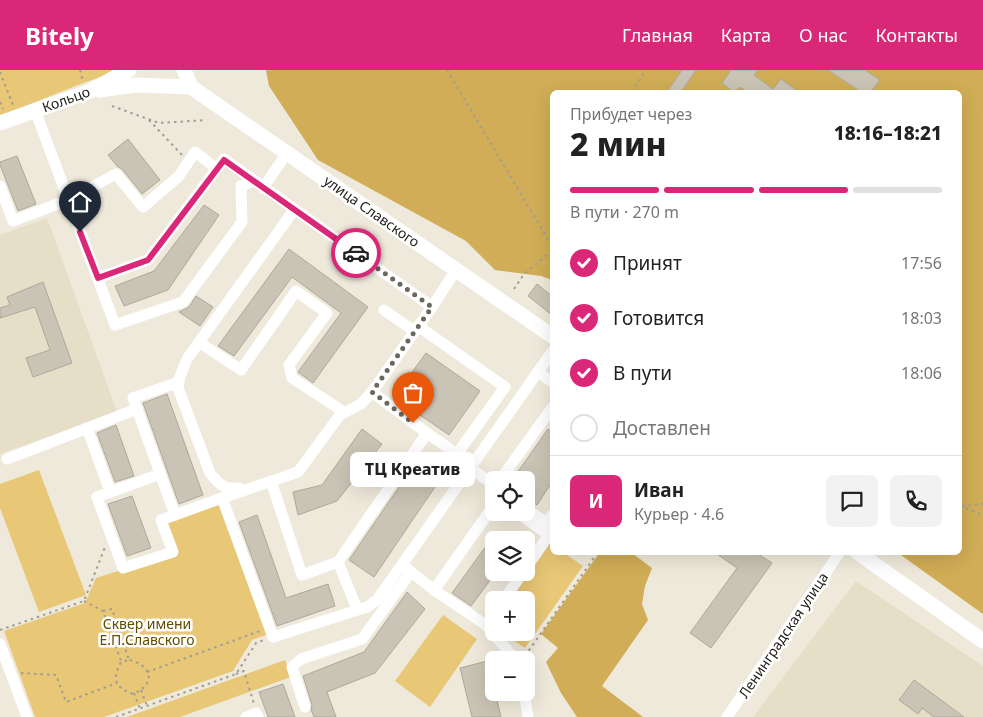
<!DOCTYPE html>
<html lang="ru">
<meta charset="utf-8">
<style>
:root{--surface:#fff;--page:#f2f2f2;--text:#222;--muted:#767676;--line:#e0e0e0;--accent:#db2777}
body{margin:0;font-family:"Noto Sans",sans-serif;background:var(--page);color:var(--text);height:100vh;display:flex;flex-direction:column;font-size:19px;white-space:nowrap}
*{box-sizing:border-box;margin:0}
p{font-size:16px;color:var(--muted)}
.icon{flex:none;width:28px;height:28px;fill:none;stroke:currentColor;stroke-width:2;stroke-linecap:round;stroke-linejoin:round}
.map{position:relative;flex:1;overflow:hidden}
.drawer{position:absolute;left:550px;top:20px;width:412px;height:465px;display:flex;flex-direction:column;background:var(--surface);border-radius:8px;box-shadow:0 5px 20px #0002}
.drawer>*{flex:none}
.tools{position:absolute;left:485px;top:401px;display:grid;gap:10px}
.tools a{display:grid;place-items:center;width:50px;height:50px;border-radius:8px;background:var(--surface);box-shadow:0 5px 20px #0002;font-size:25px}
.pin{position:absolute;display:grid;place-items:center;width:42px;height:42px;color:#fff;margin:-51px -21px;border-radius:50% 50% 50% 0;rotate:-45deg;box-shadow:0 0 5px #0007}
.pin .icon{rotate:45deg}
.courier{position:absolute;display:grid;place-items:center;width:50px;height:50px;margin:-25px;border:4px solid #db2777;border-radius:50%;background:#fff;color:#222;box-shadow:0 1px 6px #0007}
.bubble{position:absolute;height:35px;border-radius:8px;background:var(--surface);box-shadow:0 5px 20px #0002;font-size:16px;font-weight:800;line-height:35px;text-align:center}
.summary em{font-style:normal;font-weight:800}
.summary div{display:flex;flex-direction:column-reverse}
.summary{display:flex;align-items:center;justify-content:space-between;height:85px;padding:0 20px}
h1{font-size:32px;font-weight:800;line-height:38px}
.bar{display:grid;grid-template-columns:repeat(4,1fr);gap:8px 5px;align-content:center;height:60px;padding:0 20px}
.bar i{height:6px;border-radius:4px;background:var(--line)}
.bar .selected{background:var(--accent)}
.bar p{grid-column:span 4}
.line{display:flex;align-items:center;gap:12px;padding:0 20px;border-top:1px solid var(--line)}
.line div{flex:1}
.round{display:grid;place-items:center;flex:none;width:52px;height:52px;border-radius:8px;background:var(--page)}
ol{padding:0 20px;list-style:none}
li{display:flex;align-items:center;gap:15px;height:55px}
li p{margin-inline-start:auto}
li .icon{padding:5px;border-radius:50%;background:var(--accent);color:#fff;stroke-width:4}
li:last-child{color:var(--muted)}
li i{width:28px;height:28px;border:2px solid var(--line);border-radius:50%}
header{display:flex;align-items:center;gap:30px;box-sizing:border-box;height:70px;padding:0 25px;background:var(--accent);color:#fff}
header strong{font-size:24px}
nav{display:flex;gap:28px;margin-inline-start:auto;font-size:18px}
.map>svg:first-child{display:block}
.built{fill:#e7dec8}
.green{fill:#e8c776}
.forest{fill:#d0ad56}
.building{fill:#cac4b6;stroke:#aea89a}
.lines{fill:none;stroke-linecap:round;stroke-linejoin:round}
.path{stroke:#a19d92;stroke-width:2;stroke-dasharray:2.5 4;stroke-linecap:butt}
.minor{stroke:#fff;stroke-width:11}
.major{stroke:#fff;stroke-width:15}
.done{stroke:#6a675f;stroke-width:5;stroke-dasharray:0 9}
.route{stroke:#db2777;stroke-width:6}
.labels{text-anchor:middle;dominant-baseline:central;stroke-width:5;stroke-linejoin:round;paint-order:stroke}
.street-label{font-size:14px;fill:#23211c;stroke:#fff}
.park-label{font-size:14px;fill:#624b02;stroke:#fff}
</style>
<header>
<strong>Bitely</strong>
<nav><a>Главная</a><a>Карта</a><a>О нас</a><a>Контакты</a></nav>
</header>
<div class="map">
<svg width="983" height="647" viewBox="0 0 983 647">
<rect width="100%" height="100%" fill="#efe9db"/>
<g class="built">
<polygon points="47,148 117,342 0,384 0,165"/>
<polygon points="856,511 983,596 983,647 753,647"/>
</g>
<g class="green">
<polygon points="0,0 115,0 107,5 83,13 0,46"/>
<polygon points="39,400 86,525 39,542 0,438 0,414"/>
<polygon points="220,432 269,564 252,570 233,601 104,647 35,647 4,561 85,533 96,508 178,482 166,452"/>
<polygon points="550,472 552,474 552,482 564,483 583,496 525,578 502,563 526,562 526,530 510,530"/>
<polygon points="443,545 477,569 430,637 395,611"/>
<polygon points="285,590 291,607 180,647 127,647"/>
</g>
<g class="forest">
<polygon points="266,0 983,0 983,544 898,483 960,482 960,22 552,22 552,210 541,206 495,200 466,171 318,90 269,16"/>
<polygon points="600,482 632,483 652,498 645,516 642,534 648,550 602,616 643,647 577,647 561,623 546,592 558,578 541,564"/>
</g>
<g class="building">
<polygon points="682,0 696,0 681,22 667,22"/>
<polygon points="731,0 758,0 754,5 773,19 781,9 799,22 748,22 740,17 734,22 722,13"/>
<polygon points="828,0 865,0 880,10 871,22 861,22"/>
<polygon points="128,69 160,110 142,124 122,99 118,97 108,85"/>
<polygon points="17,86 36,134 18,141 0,95 0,92"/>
<polygon points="204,135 219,145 168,220 124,236 115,216 154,201"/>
<polygon points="289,179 368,237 313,313 298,302 341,243 292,207 234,286 218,276"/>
<polygon points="43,212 72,293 33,307 26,288 50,280 35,237 0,248 0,238 10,235 7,227"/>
<polygon points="537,214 552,226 552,245 528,226"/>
<polygon points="196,226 213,237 200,256 179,242 189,237"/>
<polygon points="426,283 480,321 449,365 394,327"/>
<polygon points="167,324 203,425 179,434 143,333"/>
<polygon points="116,355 134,406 115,412 97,363"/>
<polygon points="362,359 382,374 337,431 298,445 293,422 322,415"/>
<polygon points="548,359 552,362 552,412 537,435 526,428 526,410 512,410"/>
<polygon points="419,388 443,405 374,507 349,490"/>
<polygon points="132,426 151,478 127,486 108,434"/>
<polygon points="257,445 286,528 328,514 335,536 277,556 239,452"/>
<polygon points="494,465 494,505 471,536 452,523"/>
<polygon points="714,482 755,482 772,493 711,578 690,563 737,498"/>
<polygon points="407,522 425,539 375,603 327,622 336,647 314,647 311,640 312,635 303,606 364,582"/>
<polygon points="487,591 494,622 495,622 501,647 472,647 460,598"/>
<polygon points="914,610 964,647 934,647 922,638 918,644 899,630"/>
<polygon points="283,614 295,647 268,647 259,622"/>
</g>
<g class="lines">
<g class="path">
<polyline points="80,0 83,12"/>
<polyline points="447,0 552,176"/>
<polyline points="0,2 13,35"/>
<polyline points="632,22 646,0"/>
<polyline points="0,32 3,39"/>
<polyline points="112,36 159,53 206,50"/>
<polyline points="149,50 182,85"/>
<polyline points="514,219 524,204 552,181"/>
<polyline points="960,436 983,445"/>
<polyline points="962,436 983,434"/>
<polyline points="84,531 103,541 121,591"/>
<path d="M 103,541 L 112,539 L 129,590 L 121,592 C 112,609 114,617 133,624 C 156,615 153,595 129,590"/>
<polyline points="0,560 84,531 105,477"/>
<polyline points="525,586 598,482"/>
<polyline points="147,602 260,561"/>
<polyline points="21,603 56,605 66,632 117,613"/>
<polyline points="236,604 244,601 254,634"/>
<polyline points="141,620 147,636"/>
<polyline points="134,623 140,639"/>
<polyline points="116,647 236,604 256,573 264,570"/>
</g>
<g class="minor">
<polyline points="35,40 115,255 183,232 242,152 241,116 254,111"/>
<polyline points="0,116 13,151 68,130 116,104 143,137 179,106 195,82 217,99"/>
<polyline points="263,118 287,83"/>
<polyline points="98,208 148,190 224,89 432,237 456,200"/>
<polyline points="432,237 372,322 361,334 340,345 298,402 222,428 273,567 367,537 377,530 552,282"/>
<polyline points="384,240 414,261"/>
<polyline points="200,273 241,300 296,221 327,243 289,295 292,308 344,342"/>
<polyline points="538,302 552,312"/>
<polyline points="179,312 133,328 175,445 222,428"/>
<polyline points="372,322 427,363"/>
<polyline points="87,358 110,421"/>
<polyline points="7,389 137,339"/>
<polyline points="470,398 494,415"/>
<polyline points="160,404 97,427 123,498 173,482 161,450 175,445"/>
<polyline points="500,410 552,338"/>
<polyline points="271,411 302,505 338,492 357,539"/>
<path d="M 239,418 C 223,419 220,415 210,403 L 178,318 L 179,309 L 187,289 L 294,140"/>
<polyline points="526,439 547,453 552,445"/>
<polyline points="516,442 549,465 526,498"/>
<polyline points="338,492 427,363 457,384 505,317 418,256"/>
<polyline points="405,497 434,520 486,555 494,544"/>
<polyline points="434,520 494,435"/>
<polyline points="504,530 523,502"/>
<polyline points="486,555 516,590"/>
<polyline points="0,574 27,647"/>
<polyline points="524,622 528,647"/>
<polyline points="305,637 292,597 301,589 362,569 411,502"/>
<polyline points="246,647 256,643 258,647"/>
<polyline points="727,647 840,482"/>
</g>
<g class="major">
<polyline points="184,0 191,17"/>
<polyline points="191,17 552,266"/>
<polyline points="100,20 136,15 191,17"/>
<polyline points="0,53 88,22 129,0"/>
<polyline points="857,482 983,571"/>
</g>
</g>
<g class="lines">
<polyline class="done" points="356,183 432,237 372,322 413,353"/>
<polyline class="route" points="80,162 98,208 148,190 224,90 356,183"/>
</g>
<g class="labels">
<g class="street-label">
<text transform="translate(66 29) rotate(-20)">Кольцо</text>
<text transform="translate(372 141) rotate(35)">улица Славского</text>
<text transform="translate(783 565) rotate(-56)">Ленинградская улица</text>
</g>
<g class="park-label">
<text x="147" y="553">Сквер имени<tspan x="147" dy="16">Е.П.Славского</tspan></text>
</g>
</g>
</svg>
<div class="tools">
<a><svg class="icon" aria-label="locate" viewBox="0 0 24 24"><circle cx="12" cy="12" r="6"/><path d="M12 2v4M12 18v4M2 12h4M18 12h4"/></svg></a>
<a><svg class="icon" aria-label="layers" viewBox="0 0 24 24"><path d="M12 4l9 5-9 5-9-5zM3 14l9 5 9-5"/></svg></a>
<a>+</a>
<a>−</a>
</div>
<div class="pin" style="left:413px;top:353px;background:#ea580c"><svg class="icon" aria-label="bag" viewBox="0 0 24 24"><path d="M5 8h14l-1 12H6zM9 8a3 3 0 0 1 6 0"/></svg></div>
<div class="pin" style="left:80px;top:162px;background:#1f2937"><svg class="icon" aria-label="home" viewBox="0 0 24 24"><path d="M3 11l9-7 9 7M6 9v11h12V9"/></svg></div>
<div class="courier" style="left:356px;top:183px"><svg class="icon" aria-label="car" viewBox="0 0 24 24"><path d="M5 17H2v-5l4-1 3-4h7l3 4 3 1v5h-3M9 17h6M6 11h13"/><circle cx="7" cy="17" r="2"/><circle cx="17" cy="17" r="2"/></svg></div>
<div class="bubble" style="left:350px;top:382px;width:125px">ТЦ Креатив</div>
<section class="drawer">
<div class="summary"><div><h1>2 мин</h1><p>Прибудет через</p></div><em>18:16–18:21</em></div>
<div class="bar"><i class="selected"></i><i class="selected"></i><i class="selected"></i><i></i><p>В пути · 270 m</p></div>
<ol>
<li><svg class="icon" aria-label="check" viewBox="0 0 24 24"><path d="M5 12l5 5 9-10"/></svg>Принят<p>17:56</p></li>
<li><svg class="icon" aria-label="check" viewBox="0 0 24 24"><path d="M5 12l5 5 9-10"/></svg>Готовится<p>18:03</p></li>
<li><svg class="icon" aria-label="check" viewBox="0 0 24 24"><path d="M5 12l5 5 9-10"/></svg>В пути<p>18:06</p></li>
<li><i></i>Доставлен</li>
</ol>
<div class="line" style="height:90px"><b class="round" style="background:var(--accent);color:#fff">И</b><div><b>Иван</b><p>Курьер · 4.6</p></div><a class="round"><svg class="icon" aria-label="chat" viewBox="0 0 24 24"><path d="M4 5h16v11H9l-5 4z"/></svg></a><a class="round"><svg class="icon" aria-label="phone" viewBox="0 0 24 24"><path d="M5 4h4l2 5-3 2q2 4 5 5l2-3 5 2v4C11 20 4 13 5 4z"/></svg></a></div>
</section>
</div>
